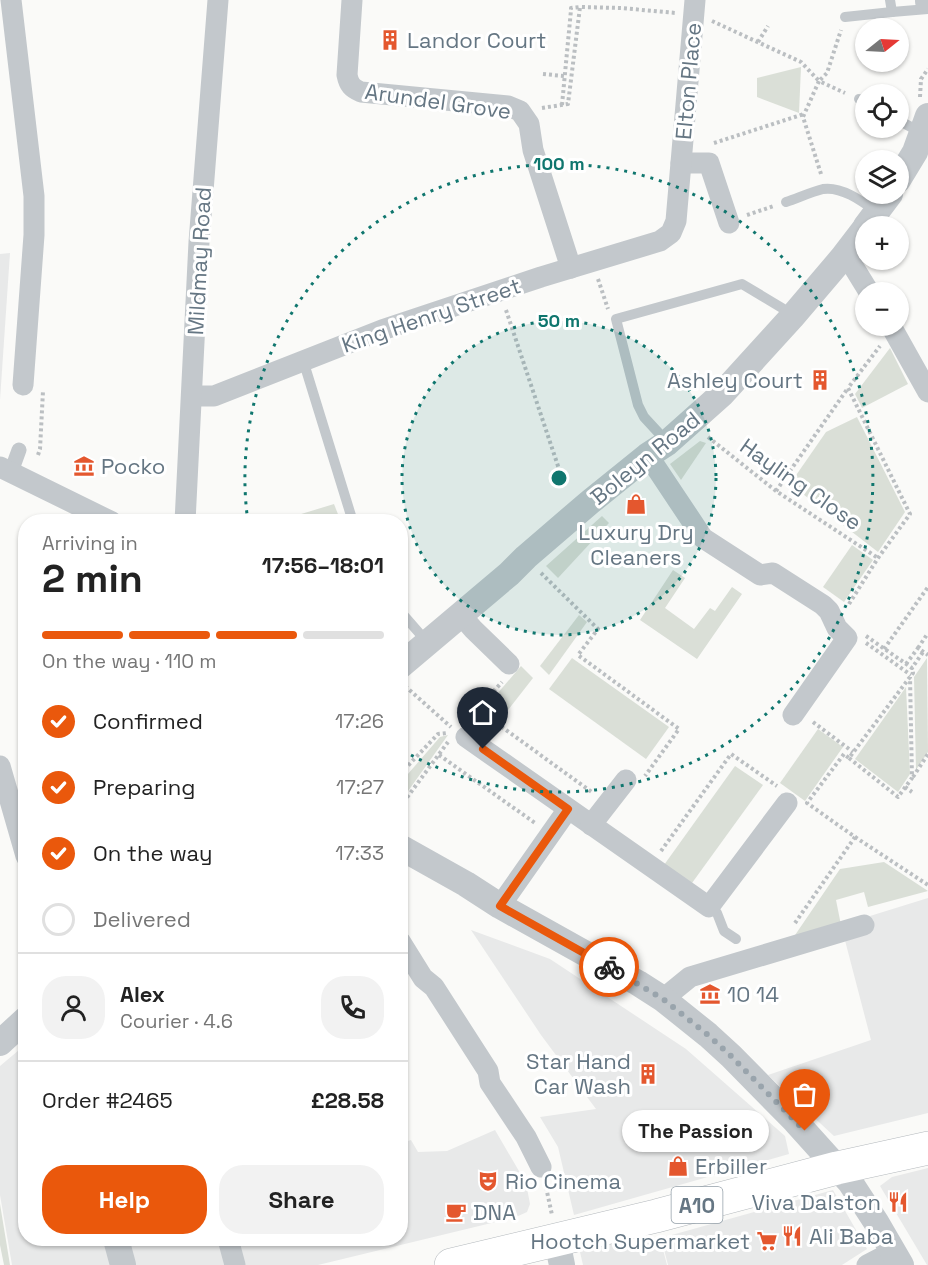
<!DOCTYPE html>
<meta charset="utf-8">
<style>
:root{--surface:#fff;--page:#f2f2f2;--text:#222;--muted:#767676;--line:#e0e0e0;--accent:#ea580c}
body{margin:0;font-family:"Space Grotesk",sans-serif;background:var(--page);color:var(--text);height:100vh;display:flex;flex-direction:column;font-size:22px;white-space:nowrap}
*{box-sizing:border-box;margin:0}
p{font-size:20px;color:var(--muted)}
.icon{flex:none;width:33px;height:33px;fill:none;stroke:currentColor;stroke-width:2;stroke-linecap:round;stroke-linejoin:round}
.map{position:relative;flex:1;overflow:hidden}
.drawer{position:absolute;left:18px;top:514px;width:390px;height:732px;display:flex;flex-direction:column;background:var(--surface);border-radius:24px;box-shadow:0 2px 4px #0004}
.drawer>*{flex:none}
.needle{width:39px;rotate:72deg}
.controls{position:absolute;left:855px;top:18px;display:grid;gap:12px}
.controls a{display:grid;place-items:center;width:54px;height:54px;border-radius:50%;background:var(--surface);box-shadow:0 2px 4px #0004;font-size:30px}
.pin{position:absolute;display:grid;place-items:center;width:51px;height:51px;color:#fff;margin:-62px -26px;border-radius:50% 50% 50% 0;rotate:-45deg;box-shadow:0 0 6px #0007}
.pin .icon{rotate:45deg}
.courier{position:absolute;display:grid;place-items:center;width:60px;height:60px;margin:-30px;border:4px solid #ea580c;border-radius:50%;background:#fff;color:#222;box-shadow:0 2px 8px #0007}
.bubble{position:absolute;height:42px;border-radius:21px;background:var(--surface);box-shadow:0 2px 4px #0004;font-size:20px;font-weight:600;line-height:42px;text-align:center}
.summary em{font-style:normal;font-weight:600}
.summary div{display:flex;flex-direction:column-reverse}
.summary{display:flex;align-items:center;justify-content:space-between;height:102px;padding:0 24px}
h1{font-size:39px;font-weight:600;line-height:45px}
.bar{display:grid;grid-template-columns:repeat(4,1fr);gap:9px 6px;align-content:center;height:72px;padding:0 24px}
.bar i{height:8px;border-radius:4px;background:var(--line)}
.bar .on{background:var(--accent)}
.bar p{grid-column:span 4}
.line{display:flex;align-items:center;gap:15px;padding:0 24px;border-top:2px solid var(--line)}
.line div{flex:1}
.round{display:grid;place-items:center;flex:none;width:63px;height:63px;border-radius:24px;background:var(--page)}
ol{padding:0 24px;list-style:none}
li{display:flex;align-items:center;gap:18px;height:66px}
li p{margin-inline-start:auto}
li .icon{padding:6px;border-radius:50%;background:var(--accent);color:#fff;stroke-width:4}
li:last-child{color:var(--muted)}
li i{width:33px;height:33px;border:3px solid var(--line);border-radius:50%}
.button{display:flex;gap:12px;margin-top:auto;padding:12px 24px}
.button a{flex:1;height:69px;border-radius:24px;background:var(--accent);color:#fff;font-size:24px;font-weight:600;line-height:69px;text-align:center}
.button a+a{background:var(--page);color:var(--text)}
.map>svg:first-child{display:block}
.built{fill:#e8e9e9}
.green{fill:#dadfd7}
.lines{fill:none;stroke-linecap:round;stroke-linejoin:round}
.trunk-casing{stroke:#b4b9bd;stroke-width:34}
.path{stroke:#bbbfc2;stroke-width:4;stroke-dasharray:3 3;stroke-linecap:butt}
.service{stroke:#c3c8cc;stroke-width:10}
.pedestrian{stroke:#c3c8cc;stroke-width:15}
.minor{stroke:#c3c8cc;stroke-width:21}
.tertiary{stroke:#c3c8cc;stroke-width:26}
.trunk{stroke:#fff;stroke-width:33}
.done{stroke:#99a4ac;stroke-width:6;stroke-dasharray:0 10.8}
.route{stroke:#ea580c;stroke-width:8}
.ring{fill:none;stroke:#0f766e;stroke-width:3;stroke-dasharray:3 6}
.labels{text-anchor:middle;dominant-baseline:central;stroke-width:6;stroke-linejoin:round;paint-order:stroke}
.shield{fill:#fff;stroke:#939fa8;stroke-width:1.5}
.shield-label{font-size:21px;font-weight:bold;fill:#657683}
.poi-label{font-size:22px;fill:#657683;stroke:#fff;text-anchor:start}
.street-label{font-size:22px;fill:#657683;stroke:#fff}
.centre{fill:#0f766e;stroke:#fff;stroke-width:3}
.ring-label{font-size:18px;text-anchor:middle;font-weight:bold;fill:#0f766e;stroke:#fff;stroke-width:6;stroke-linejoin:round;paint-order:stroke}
</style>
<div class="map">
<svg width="928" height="1265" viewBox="0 0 928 1265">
<rect width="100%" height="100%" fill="#fafaf8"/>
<g class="built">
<polygon points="10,253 0,400 0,254"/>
<polygon points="928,898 928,1113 834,1136 768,1075 871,1040 841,925"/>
<polygon points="471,930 550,959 686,1049 785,1136 789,1154 574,1215 558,1147 540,1117 596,1109 541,1035"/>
<polygon points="25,1045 26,1239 400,1239 401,1143 411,1140 418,1152 447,1151 495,1130 526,1183 530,1204 527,1212 516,1217 318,1265 12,1265 0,1195 0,1066"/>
<polygon points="928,1168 928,1265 927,1265 880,1186 892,1177"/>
<polygon points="833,1190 867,1249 842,1265 668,1265 661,1238"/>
<polygon points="660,1238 667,1265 583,1265 580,1252 629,1239 632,1246"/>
</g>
<g class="green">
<polygon points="801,67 799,113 757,97 757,78"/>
<polygon points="890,348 908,384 862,408 855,394"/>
<polygon points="857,417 905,512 878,552 790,484 826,432"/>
<polygon points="700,441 706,443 681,480 670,464"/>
<polygon points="334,504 341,522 275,522"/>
<polygon points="602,516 609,523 558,578 546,566"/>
<polygon points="852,545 873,560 844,602 823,587"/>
<polygon points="673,570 685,578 665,608 694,629 710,608 715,611 732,587 742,594 697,659 640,620"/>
<polygon points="579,615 587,622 549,675 540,666"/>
<polygon points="572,658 669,727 646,759 549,689"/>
<polygon points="927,658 928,752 916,770 914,677"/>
<polygon points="521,666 533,678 501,719 485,708"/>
<polygon points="906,687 910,774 898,792 855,759"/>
<polygon points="818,729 843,747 805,801 780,783"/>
<polygon points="448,735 401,801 401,782 440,737"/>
<polygon points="735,766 763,785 692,883 664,865"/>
<polygon points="884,862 928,891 868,907 864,892 836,900 841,925 791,941 840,869"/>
<polygon points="0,1204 10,1265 4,1265 0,1245"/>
</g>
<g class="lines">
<g class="trunk-casing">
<polyline id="trunk" points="451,1265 656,1216 837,1168 928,1148"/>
</g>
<g class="path">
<polyline points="712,21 801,62 819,81 827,73 841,30"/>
<polyline points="758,42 768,26"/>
<polyline points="543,74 564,76"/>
<polyline points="920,97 921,79 928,69"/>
<polyline points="562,105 571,10 571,8 580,7"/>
<polyline points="542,108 568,104 580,7 621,8 676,13"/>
<polyline points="714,143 804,114"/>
<polyline points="821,174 803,117 819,81 845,93"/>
<polyline points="747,215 774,206"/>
<polyline points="598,279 608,309"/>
<polyline points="506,310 559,469"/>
<polyline points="708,437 776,491 878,558"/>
<polyline points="38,455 40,449 43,391"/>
<polyline points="776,491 848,388"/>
<polyline points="157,522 158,521"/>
<polyline points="541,573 598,629 578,655 679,729 645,776"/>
<polyline points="849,604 878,558 910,514 848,388 880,346"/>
<polyline points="866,636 912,668 923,652"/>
<polyline points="866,643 911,675"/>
<polyline points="918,648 928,633"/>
<polyline points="884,649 928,587"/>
<polyline points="906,664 918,648 928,655"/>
<polyline points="405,686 451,727"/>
<polyline points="477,709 593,793"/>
<polyline points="469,718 502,682"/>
<polyline points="813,722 853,752"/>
<polyline points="439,755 535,823"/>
<polyline points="849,758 898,797 912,778 910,677"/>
<polyline points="400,774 438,734 447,733"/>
<polyline points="913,777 928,754"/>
<polyline points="905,787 912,792"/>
<polyline points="400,807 448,742"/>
<polyline points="855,837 928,885"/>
<polyline points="661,851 731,754 777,786"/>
<polyline points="795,923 855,837 807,803 844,754 849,758 913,673 912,668"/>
<polyline points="546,1187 552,1215"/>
</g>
<g class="service">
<polyline points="890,0 892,12 928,9"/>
<polyline points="845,17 892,12"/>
<polyline points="859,99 866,102"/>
<polyline points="898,120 922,133"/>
<path d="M 786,202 C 798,198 811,192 823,189 C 842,186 863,202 877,212"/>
<polyline points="303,360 353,522"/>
<polyline points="667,442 644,417 638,405 616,319 742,284 782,308 792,317"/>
<polyline points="400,611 427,642"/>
<polyline points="709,907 717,913 724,931 736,939"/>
</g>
<polyline class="pedestrian" points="11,472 19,450"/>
<g class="minor">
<polyline points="11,0 34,196 34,235 23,385"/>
<path d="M 352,0 L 347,75 C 349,85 352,88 361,92 L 508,106 L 520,111 L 529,124 L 533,150 L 571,268"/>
<polyline points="681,163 709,163 729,223"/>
<polyline points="843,257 853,266 869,292"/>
<polyline points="891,326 928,392"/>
<polyline points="192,396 214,396 382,330 541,277 660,241 671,233 676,221 695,0"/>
<polyline points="647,456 653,463 703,538 760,575 773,573 823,605 829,611 837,628 847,638 793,715"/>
<polyline points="0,467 112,522"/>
<polyline points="185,522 199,242 218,0"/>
<polyline points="461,615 473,629 509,664"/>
<polyline points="466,737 709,907 787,803"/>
<polyline points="0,766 26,856"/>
<polyline points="591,825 626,780"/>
<polyline points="500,906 568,809"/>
<polyline points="400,941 423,978 434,987 488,1071 490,1083 526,1137 541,1167"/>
<polyline points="663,999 690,977 864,925"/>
<polyline points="228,1239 235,1265"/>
<polyline points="867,1265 894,1251"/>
</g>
<g class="tertiary">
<polyline points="928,0 928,1"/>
<polyline points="898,180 915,152 928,116"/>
<polyline points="866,226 890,194"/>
<polyline points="400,666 509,574 526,557 590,502 647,456 667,443 722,394 792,317 843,257 866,227"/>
<polyline points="400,847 466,884 500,906 638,983 663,999 708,1035 731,1056 795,1121 850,1182 876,1222 901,1265"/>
<polyline points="0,1043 26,1019"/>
<polyline points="116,1239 123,1265"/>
<polyline points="557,1241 562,1265"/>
</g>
<use href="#trunk" class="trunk"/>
</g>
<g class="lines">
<polyline class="done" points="609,967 663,999 708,1035 731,1056 805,1131"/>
<polyline class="route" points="483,749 568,809 500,906 609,967"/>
</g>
<circle cx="559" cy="478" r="157" fill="#0f766e" fill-opacity=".12"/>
<g class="ring">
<circle cx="559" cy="478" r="157"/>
<path d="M248 522A314 314 0 1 1 402 750"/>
</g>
<defs>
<g id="building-bare" transform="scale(1.62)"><path d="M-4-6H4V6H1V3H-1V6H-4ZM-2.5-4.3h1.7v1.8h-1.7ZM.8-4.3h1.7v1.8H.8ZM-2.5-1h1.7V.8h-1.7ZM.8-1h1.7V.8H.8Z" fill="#e4572e" stroke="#fff" stroke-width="2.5" paint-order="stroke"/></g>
<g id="museum-bare" transform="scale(1.62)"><path d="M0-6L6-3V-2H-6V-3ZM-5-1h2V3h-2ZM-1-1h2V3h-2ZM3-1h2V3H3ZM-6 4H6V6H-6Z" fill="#e4572e" stroke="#fff" stroke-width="2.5" paint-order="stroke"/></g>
<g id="shop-bare" transform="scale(1.62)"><path d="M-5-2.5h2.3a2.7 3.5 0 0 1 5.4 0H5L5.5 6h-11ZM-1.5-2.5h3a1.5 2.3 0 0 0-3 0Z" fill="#e4572e" stroke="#fff" stroke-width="2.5" paint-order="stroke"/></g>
<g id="theatre-bare" transform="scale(1.62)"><path d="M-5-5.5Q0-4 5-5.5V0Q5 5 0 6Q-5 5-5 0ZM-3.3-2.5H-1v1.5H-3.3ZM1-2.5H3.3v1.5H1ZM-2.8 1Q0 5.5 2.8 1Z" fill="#e4572e" stroke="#fff" stroke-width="2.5" paint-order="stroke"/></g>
<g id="restaurant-bare" transform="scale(1.62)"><path d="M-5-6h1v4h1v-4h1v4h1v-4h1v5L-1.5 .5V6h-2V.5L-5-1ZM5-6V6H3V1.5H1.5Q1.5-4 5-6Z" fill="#e4572e" stroke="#fff" stroke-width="2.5" paint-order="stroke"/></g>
<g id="cafe-bare" transform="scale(1.62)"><path d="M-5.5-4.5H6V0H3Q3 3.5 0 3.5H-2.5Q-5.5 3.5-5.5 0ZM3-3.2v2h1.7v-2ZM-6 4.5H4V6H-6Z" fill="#e4572e" stroke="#fff" stroke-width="2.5" paint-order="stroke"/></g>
<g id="supermarket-bare" transform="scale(1.62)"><path d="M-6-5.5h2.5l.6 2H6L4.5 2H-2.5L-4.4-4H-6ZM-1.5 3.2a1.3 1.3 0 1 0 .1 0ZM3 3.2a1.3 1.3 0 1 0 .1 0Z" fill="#e4572e" stroke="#fff" stroke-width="2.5" paint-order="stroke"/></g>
</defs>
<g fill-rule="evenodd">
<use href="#building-bare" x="390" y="40"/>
<use href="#building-bare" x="820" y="380"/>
<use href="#museum-bare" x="84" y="466"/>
<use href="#shop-bare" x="636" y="504"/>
<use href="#museum-bare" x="710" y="994"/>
<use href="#building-bare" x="648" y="1074"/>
<use href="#shop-bare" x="678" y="1166"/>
<use href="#theatre-bare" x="488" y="1181"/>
<use href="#restaurant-bare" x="898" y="1202"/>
<use href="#cafe-bare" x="456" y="1212"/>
<use href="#restaurant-bare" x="792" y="1236"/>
<use href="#supermarket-bare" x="767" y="1241"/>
</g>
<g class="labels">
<rect class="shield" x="671.5" y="1187" width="51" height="36" rx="4.5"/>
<g class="shield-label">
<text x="697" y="1205">A10</text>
</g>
<g class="poi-label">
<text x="407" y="40">Landor Court</text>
<text x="803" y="380" text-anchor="end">Ashley Court</text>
<text x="101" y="466">Pocko</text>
<text x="636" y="532" text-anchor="middle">Luxury Dry<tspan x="636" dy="25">Cleaners</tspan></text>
<text x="727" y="994">10 14</text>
<text x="631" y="1061" text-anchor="end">Star Hand<tspan x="631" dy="25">Car Wash</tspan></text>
<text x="695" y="1166">Erbiller</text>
<text x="505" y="1181">Rio Cinema</text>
<text x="881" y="1202" text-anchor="end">Viva Dalston</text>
<text x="473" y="1212">DNA</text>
<text x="809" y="1236">Ali Baba</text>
<text x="750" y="1241" text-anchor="end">Hootch Supermarket</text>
</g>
<g class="street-label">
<text transform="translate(688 81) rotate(-85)">Elton Place</text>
<text transform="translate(438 101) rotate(8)">Arundel Grove</text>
<text transform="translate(199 261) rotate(-87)">Mildmay Road</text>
<text transform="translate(431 315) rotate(-19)">King Henry Street</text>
<text transform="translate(645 458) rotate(-39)">Boleyn Road</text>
<text transform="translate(801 484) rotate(35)">Hayling Close</text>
</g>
</g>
<circle cx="559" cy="478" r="9" class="centre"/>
<g class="ring-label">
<text x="559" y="170">100 m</text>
<text x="559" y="327">50 m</text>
</g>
</svg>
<div class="controls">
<a><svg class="needle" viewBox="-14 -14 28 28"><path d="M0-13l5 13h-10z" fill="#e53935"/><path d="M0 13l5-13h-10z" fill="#767676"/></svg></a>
<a><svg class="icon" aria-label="locate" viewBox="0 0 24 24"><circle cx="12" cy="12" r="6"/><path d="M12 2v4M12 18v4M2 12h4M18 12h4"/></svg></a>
<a><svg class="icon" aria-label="layers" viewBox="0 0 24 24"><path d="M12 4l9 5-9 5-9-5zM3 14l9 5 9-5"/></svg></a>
<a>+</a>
<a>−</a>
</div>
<div class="pin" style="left:805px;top:1131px;background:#ea580c"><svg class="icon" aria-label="bag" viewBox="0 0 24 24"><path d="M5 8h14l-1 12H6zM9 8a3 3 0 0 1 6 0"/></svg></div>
<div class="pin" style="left:483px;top:749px;background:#1f2937"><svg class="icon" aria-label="home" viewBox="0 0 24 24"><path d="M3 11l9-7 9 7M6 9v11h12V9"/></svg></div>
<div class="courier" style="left:609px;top:967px"><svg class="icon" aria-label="bike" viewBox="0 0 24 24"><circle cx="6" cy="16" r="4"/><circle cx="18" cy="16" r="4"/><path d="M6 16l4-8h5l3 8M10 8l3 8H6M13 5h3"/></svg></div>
<div class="bubble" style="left:622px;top:1110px;width:147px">The Passion</div>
<section class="drawer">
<div class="summary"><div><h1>2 min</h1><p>Arriving in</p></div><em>17:56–18:01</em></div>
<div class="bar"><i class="on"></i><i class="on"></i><i class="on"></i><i></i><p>On the way · 110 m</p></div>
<ol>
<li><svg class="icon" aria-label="check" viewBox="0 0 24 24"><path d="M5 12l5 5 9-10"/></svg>Confirmed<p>17:26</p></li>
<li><svg class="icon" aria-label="check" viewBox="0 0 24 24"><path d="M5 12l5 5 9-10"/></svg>Preparing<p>17:27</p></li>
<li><svg class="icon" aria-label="check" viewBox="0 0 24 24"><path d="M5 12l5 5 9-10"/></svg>On the way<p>17:33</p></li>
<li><i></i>Delivered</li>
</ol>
<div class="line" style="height:108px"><a class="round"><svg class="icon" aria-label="person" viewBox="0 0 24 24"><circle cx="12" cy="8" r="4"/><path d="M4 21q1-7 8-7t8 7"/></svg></a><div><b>Alex</b><p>Courier · 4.6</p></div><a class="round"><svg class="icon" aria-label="phone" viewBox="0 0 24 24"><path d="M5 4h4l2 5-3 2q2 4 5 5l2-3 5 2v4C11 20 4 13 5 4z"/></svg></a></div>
<div class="line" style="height:78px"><div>Order #2465</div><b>£28.58</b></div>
<div class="button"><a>Help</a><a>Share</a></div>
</section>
</div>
